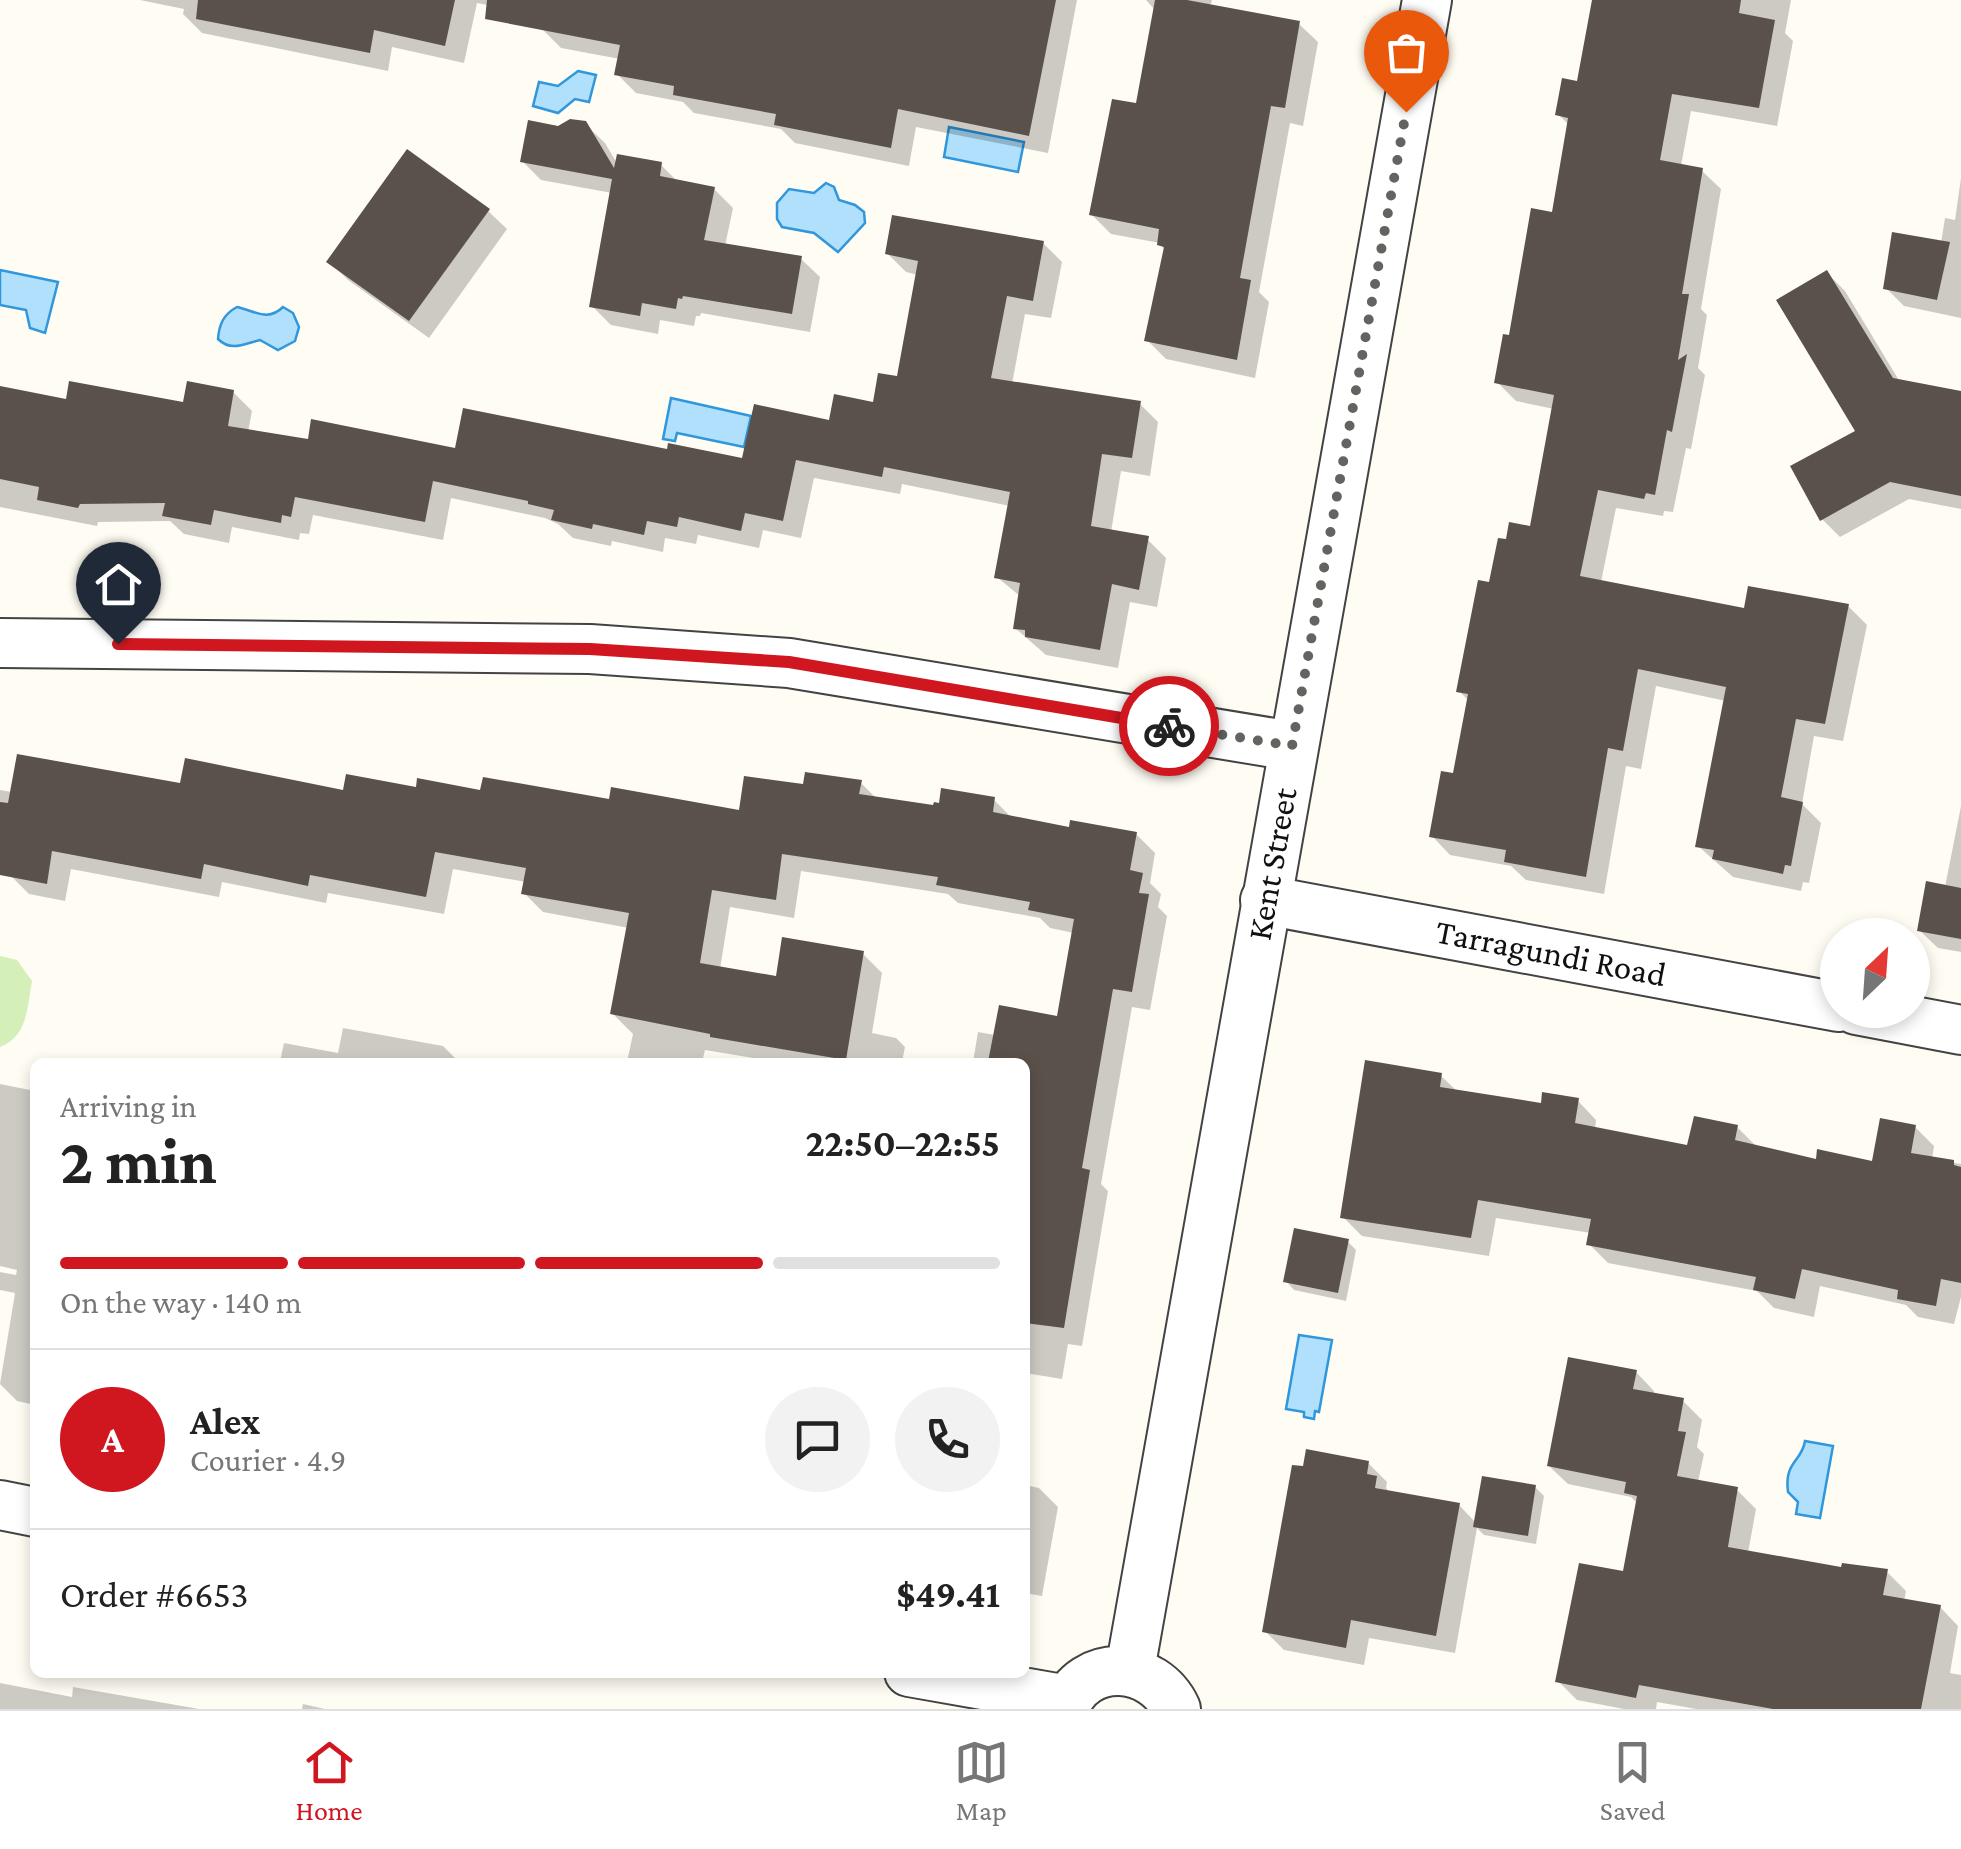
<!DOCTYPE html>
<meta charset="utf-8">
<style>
:root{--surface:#fff;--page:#f2f2f2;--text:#222;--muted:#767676;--line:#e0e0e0;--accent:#d01720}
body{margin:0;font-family:"Crimson Pro",serif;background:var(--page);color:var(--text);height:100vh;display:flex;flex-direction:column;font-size:38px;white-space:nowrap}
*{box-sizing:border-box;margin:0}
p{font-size:32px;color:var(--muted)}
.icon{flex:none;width:55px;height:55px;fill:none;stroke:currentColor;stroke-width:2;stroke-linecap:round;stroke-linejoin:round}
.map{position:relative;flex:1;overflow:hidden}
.side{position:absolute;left:30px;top:1058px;width:1000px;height:620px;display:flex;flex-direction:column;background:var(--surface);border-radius:15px;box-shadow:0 5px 15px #0003}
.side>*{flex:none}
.needle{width:65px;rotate:25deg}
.controls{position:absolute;left:1820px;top:918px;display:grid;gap:20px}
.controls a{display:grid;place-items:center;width:110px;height:110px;border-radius:50%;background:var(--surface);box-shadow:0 5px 15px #0003;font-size:50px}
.pin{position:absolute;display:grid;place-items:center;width:85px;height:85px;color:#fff;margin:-102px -42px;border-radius:50% 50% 50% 0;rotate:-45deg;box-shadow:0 0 10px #0007}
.pin .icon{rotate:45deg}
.courier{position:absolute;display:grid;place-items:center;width:100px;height:100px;margin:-50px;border:8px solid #d01720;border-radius:50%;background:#fff;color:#222;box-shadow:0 2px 12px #0007}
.headline em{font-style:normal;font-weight:700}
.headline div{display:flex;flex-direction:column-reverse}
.headline{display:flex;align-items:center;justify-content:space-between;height:170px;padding:0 30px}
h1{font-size:65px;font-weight:700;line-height:75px}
.bar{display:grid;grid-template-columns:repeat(4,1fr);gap:15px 10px;align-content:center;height:120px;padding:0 30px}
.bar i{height:12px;border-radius:8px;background:var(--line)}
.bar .selected{background:var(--accent)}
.bar p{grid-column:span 4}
.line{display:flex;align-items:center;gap:25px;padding:0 30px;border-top:2px solid var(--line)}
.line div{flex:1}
.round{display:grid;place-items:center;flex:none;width:105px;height:105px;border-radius:52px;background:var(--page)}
.menu{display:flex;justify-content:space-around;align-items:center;height:140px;border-top:2px solid var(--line);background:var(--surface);font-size:28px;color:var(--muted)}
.menu a{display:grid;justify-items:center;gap:5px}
.menu .selected{color:var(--accent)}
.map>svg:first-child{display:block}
.green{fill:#d4efb7}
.water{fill:#b1e0fd;stroke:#3097dc;stroke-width:2.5}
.shadow{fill:#0003}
.building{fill:#5a514b}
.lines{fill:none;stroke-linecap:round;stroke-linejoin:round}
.minor-casing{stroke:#434343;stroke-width:52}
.minor{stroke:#fff;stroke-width:48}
.done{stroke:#64635f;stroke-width:10;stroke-dasharray:0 18}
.route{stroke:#d01720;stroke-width:12}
.labels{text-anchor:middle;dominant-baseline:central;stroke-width:10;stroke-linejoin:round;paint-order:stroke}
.street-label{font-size:35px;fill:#101010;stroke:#fff}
</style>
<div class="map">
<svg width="1961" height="1709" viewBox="0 0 1961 1709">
<rect width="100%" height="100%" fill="#fffdf3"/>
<path class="green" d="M 0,956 L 17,960 L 32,981 C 27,1008 28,1036 0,1047 Z"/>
<g class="water">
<polygon points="578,71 596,75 589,102 575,99 558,113 533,106 539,82 558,86"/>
<polygon points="949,127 1024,142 1018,172 944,157"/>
<polygon points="826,183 834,187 839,200 855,205 864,212 865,223 838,252 814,233 782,227 777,219 777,203 789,189 814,193"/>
<polygon points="0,270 58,282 45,333 30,328 26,310 0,305"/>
<path d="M 237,307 C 255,311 268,322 283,307 L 293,313 L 299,327 L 295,341 L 278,350 L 260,340 C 244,344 231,352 218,339 C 219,324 224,314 237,307 Z"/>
<polygon points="671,398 751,416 744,447 677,433 675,441 663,439"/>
<polygon points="1299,1335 1332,1340 1319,1412 1315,1411 1314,1419 1304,1417 1304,1412 1286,1409"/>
<path d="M 1805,1441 L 1833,1446 L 1820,1518 L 1796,1514 L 1798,1502 L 1788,1492 C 1784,1461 1802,1462 1805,1441 Z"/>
</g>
<g class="shadow">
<polygon points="140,0 1077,0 1048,153 916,127 909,166 795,143 781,129 694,113 683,102 636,93 617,74 620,59 561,48 542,29 545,16 477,3 464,63 392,47 388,71 202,33 183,14 184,9"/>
<polygon points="1146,0 1212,0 1210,7 1299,24 1318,42 1303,126 1290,123 1259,292 1269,302 1255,378 1166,359 1147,340 1165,251 1160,243 1111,234 1092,215 1138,106 1156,11"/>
<polygon points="1595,0 1791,0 1785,33 1793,41 1777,126 1691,111 1681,166 1702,171 1721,189 1701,309 1707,315 1698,368 1705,375 1691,449 1686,448 1673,512 1664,511 1663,516 1616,508 1601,582 1746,611 1848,606 1867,625 1843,741 1814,736 1802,804 1821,823 1809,883 1803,882 1801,891 1733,877 1698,846 1726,701 1656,686 1641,769 1626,766 1604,894 1526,880 1511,866 1450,855 1432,836 1455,776 1469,701 1459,691 1491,585 1508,541 1532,529 1554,409 1516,401 1497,382 1554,214 1570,126 1558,114 1579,84"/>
<polygon points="585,124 605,143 618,165 661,165 679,183 714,189 733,208 725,246 801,259 820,277 810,332 701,313 700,316 696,316 694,326 660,320 658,334 611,325 592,306 612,193 541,180 522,161 558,129"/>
<polygon points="1961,178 1961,318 1904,306 1886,288 1941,243 1945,218 1955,220"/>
<polygon points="488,211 507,229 429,338 348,280 330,262"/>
<polygon points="1043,243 1062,262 1051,318 1025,314 1012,384 1139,403 1158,422 1150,476 1121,471 1111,532 1147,539 1166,558 1157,607 1130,602 1118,668 1046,655 1015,628 1021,597 997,577 1010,506 902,484 900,494 814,478 801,538 763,530 759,548 698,535 696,544 665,538 663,552 612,541 611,546 573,538 558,524 545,518 451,498 443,540 313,515 309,534 300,533 299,540 232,527 229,543 184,534 170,521 98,522 97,526 0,507 0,388 68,402 185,405 233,392 252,411 248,432 310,442 457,451 669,452 744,461 875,405 899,379 918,275 906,272 887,253"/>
<polygon points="1827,273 1845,291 1900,382 1961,394 1961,509 1909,499 1840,537 1822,519 1858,432"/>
<polygon points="860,782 878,800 935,808 994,800 1012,818 1070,829 1136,834 1155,853 1150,883 1161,894 1158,907 1167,916 1150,1010 1132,1007 1101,1184 1108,1191 1082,1346 1068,1344 1062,1379 1025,1373 1025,1062 973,1062 978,1032 995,1035 1059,1019 1074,933 1050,928 1040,918 958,903 948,894 801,871 794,918 730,907 720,969 778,978 863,954 882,973 872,1033 896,1038 905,1047 902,1062 777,1062 705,1050 702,1062 627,1062 633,1034 613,1014 629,928 543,912 524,893 526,882 453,869 444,914 328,893 326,903 222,882 219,897 71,869 65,901 29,894 11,876 0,874 0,790 12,792 182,786 345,793 418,790 741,813 805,787"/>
<polygon points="1961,806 1961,952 1938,948 1919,930 1945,887"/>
<polygon points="343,1028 443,1046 459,1062 280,1062 284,1043 338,1053"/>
<polygon points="1441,1076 1458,1092 1543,1106 1578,1101 1596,1120 1595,1129 1689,1148 1737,1127 1756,1146 1818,1162 1874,1164 1915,1127 1934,1146 1932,1159 1961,1164 1961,1297 1954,1324 1918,1317 1906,1305 1820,1286 1814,1317 1774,1308 1757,1291 1608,1263 1589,1244 1591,1233 1496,1218 1489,1256 1362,1236 1343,1217"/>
<polygon points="0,1084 35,1091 35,1405 17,1401 0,1384 15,1293 0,1290 0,1272 16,1275 17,1270 0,1266"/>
<polygon points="1347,1241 1356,1250 1346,1301 1294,1290 1286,1281"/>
<polygon points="1636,1372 1654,1391 1654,1395 1683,1401 1702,1420 1697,1447 1704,1454 1698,1482 1737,1490 1756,1509 1748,1553 1843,1570 1887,1572 1906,1591 1904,1601 1940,1607 1958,1626 1950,1673 1961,1675 1961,1709 1696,1709 1657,1702 1656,1709 1624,1709 1577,1700 1558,1681 1625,1574 1638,1504 1631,1497 1568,1484 1549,1466"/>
<polygon points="1025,1396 1029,1401 1025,1423"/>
<polygon points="1368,1463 1387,1482 1386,1488 1391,1494 1459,1505 1476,1523 1535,1487 1544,1496 1536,1544 1484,1535 1477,1528 1455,1653 1369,1638 1364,1665 1284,1650 1265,1631"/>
<polygon points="1025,1485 1039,1488 1058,1507 1042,1596 1025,1593"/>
<polygon points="0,1683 72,1697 73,1687 199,1709 0,1709"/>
<polygon points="303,1704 325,1709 302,1709"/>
</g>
<g class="building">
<polygon points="198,0 455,0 445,46 374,30 370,53 196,19"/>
<polygon points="487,0 1056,0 1029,136 898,109 891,148 774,125 776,114 673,95 674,86 614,75 620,45 485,19"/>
<polygon points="1155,0 1187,0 1300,21 1285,108 1271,106 1240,278 1251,280 1237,360 1144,341 1164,247 1157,245 1159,229 1089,215 1112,99 1136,103"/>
<polygon points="1592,0 1741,0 1739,13 1775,20 1759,108 1672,94 1660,160 1703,168 1682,294 1689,294 1678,360 1687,354 1672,432 1667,430 1655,495 1646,493 1644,499 1598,490 1580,576 1744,608 1748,586 1849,604 1825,724 1796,719 1781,797 1803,802 1791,866 1785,865 1783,874 1712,859 1714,850 1695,847 1726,687 1638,669 1623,751 1608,748 1586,877 1504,862 1506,850 1429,837 1441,771 1453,773 1468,694 1456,692 1478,580 1489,582 1498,538 1506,539 1509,522 1530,526 1554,395 1494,383 1503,334 1509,335 1531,208 1552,212 1568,118 1555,115 1562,78 1577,81"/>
<polygon points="570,119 586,121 614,168 617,154 662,162 660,176 715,187 704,240 802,256 792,314 683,296 682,299 678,298 676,309 642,303 640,316 589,307 612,179 520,162 528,120 558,126"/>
<polygon points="407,149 490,209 409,321 326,262"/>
<polygon points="892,215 1044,241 1033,301 1007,296 991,378 1141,401 1132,458 1102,454 1091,526 1149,536 1139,590 1112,584 1100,650 1025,637 1025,630 1013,629 1020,583 994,578 1010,492 884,467 882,477 796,460 783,521 745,513 741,531 679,517 677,527 647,521 644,535 593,524 592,529 551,520 554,510 528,504 528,501 433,481 425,522 295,497 291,517 282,515 281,523 214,510 211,525 162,516 165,503 80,504 78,508 37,500 39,487 0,479 0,386 66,399 69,381 183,402 187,381 234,390 228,426 308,439 311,419 455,448 463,408 667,449 668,443 742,458 754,404 829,420 834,394 873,402 878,373 897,376 918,261 885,254"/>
<polygon points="1892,232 1950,242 1937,300 1883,289"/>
<polygon points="1827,270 1893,378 1961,391 1961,496 1890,482 1820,521 1790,466 1855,431 1776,300"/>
<polygon points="17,754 180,783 185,758 343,790 346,774 416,787 417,778 480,790 483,777 609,799 611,787 739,810 744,776 803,784 805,772 862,780 859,794 933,805 934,802 939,803 941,788 995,797 993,812 1069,827 1070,820 1137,832 1130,870 1143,873 1139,893 1149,894 1132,992 1113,989 1082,1168 1090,1170 1064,1328 1025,1323 1025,1062 988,1062 999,1005 1057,1016 1074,919 1028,910 1030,902 936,885 938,877 782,854 776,900 712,890 700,963 776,976 782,937 864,951 846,1060 710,1037 710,1034 610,1014 629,913 521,894 526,868 435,852 426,897 310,875 308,886 204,864 201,879 52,851 47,884 0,875 0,802 8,803"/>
<polygon points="1926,881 1961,888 1961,939 1917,931"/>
<polygon points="1365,1060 1442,1073 1440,1087 1541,1103 1542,1092 1579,1098 1575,1123 1687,1145 1694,1116 1738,1125 1735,1140 1816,1159 1817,1149 1872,1161 1880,1118 1916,1125 1911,1153 1954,1160 1954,1165 1961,1167 1961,1283 1941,1279 1936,1306 1897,1299 1898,1290 1802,1269 1795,1299 1753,1290 1756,1277 1586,1245 1591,1219 1478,1200 1471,1238 1340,1218"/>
<polygon points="1294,1228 1349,1239 1338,1293 1283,1282"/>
<polygon points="1568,1357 1637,1370 1633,1389 1684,1398 1678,1431 1686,1432 1677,1476 1738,1487 1728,1547 1841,1567 1842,1563 1888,1569 1883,1595 1941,1605 1921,1709 1773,1709 1639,1685 1636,1698 1555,1682 1579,1563 1623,1571 1637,1496 1624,1493 1626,1482 1547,1466"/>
<polygon points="1306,1449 1369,1461 1367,1474 1377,1476 1375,1488 1460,1503 1436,1636 1351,1620 1346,1648 1262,1632 1292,1465 1303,1466"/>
<polygon points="1482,1476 1536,1485 1528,1536 1473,1527"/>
</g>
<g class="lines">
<g class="minor-casing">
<g id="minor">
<polyline points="0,643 590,649 789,663 1292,746"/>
<polyline points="1265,900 1838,1007"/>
<polyline points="1856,1010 1961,1030"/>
<polyline points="0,1505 35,1512"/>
<polyline points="1130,1670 1427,0"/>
<polyline points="909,1672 1068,1700"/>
<path d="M 1064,1709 C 1084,1656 1154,1661 1176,1709"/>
</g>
</g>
<use href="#minor" class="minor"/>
</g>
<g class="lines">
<polyline class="done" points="1169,726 1292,746 1406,112"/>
<polyline class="route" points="118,644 590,649 789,662 1169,726"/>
</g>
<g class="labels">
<g class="street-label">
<text transform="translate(1272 864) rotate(-80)">Kent Street</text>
<text transform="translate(1551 953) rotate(11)">Tarragundi Road</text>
</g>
</g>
</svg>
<div class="controls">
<a><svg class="needle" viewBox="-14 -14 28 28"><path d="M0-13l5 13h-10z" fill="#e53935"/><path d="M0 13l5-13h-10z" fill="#767676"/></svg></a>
</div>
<div class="pin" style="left:1406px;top:112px;background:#ea580c"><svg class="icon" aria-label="bag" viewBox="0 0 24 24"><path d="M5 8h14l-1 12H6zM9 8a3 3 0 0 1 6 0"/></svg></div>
<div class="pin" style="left:118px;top:644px;background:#1f2937"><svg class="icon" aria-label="home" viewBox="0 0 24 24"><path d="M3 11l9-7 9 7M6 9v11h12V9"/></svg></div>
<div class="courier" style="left:1169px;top:726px"><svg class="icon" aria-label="bike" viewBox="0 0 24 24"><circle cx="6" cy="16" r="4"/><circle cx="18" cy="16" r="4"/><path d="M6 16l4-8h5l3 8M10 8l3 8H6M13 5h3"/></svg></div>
<section class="side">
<div class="headline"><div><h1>2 min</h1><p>Arriving in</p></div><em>22:50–22:55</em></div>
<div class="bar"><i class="selected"></i><i class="selected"></i><i class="selected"></i><i></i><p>On the way · 140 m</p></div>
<div class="line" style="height:180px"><b class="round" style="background:var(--accent);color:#fff">A</b><div><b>Alex</b><p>Courier · 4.9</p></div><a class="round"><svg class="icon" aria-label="chat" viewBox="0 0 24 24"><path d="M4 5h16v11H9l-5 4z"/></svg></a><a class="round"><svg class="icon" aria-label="phone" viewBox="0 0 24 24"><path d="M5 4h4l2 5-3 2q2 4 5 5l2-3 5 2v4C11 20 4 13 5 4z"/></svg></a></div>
<div class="line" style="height:130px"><div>Order #6653</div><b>$49.41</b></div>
</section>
</div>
<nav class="menu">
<a class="selected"><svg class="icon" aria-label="home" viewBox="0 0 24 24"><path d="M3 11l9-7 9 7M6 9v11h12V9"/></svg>Home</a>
<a><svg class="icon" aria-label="map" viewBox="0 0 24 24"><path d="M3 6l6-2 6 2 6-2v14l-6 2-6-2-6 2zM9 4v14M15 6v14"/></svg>Map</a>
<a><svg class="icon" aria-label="saved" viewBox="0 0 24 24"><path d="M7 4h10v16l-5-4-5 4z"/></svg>Saved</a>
</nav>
